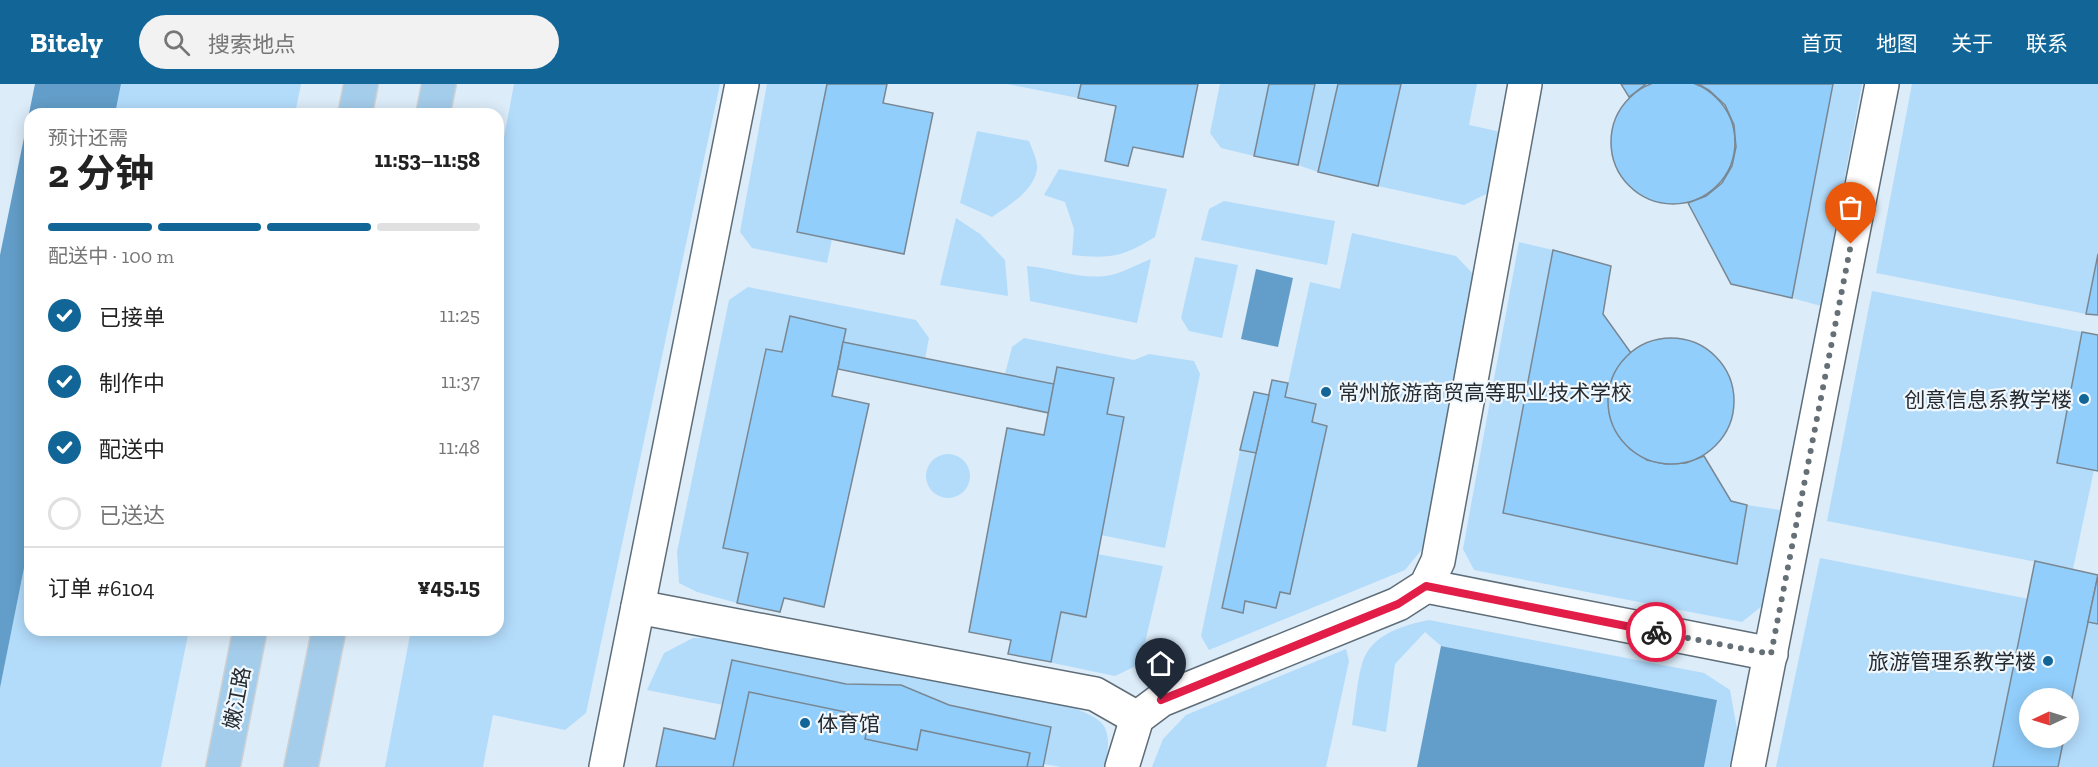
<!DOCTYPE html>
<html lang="zh">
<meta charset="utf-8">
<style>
:root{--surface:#fff;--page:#f2f2f2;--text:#222;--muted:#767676;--line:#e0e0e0;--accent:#116697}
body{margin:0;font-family:"Zilla Slab","Noto Sans SC",serif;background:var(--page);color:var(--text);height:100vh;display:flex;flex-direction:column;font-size:22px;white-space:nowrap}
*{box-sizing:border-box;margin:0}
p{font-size:20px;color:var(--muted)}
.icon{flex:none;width:33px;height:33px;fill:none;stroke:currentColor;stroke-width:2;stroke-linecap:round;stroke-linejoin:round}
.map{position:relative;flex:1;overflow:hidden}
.details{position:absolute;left:24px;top:24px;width:480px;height:528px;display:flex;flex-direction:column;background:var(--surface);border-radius:18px;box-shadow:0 3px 15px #0003}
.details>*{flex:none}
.needle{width:39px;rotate:266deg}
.tools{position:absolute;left:2019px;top:604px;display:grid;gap:12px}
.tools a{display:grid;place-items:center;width:60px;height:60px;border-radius:50%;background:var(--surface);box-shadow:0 3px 15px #0003;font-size:30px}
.pin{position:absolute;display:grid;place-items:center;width:51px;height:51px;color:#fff;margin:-62px -26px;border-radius:50% 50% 50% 0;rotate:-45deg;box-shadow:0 0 6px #0007}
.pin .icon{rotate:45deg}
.courier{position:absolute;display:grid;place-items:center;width:60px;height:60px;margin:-30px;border:4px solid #e11d48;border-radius:50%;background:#fff;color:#222;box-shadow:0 2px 8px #0007}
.summary em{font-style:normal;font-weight:700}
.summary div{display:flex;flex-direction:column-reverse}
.summary{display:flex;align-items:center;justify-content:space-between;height:102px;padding:0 24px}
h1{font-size:39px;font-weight:700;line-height:45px}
.bar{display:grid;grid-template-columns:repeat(4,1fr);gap:9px 6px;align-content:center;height:72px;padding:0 24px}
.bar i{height:8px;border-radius:4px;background:var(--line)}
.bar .active{background:var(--accent)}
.bar p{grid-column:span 4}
.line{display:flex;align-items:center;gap:15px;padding:0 24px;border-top:2px solid var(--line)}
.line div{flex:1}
ol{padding:0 24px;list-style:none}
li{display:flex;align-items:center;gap:18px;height:66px}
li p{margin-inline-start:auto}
li .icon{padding:6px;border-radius:50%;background:var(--accent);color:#fff;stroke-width:4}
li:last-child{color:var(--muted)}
li i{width:33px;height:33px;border:3px solid var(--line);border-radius:50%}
header{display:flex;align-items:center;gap:36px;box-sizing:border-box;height:84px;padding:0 30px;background:var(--accent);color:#fff}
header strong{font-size:28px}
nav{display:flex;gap:33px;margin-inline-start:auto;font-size:21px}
.search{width:420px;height:54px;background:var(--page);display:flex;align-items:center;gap:15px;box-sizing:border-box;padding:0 21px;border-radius:33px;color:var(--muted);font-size:22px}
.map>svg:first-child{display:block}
.green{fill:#b3dcfb}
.water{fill:#629ec9}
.building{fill:#91cefb;stroke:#798793;stroke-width:1.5}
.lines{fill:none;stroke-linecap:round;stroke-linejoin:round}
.minor-casing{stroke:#5e6d78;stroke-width:36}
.major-casing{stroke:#cfd0d1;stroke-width:36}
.minor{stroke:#fff;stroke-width:33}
.major{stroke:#a4cdeb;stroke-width:33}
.done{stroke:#656f76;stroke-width:6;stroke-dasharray:0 10.8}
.route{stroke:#e11d48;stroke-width:8}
.poi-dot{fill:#116697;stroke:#f1f8fd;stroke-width:2}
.labels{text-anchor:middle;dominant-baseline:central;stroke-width:4.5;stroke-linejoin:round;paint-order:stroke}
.poi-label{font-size:21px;fill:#252b30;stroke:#f1f8fd;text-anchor:start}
.street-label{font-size:21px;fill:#252b30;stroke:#f1f8fd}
</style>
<header>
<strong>Bitely</strong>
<div class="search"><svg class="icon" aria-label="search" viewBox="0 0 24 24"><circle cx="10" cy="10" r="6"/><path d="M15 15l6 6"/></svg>搜索地点</div>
<nav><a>首页</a><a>地图</a><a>关于</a><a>联系</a></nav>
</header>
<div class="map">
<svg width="2098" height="683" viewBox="0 0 2098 683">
<rect width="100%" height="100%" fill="#dcecf9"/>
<g class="green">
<polygon points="121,0 301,0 295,30 115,30"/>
<polygon points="514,0 720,0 586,629 565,646 493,631 483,683 385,683 411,546 498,546 498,86"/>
<polygon points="767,0 827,0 832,155 827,179 752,164 740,148"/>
<polygon points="1007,0 1081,0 1078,14"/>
<polygon points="1220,0 1269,0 1254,72 1221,64 1210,49"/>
<polygon points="1315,0 1338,0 1318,88 1298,81"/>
<polygon points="1401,0 1477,0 1469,41 1501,48 1488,109 1464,121 1378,102"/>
<polygon points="1833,0 1862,0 1821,222 1792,214"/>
<polygon points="1912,0 2098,0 2098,170 2086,230 1876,189"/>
<path d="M 977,47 L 1029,57 C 1032,65 1038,77 1037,85 C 1034,107 1008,122 992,133 L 960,119 Z"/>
<path d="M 1059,85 L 1167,105 L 1155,153 C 1122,173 1111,175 1072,171 L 1074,145 L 1065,118 L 1044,111 Z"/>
<polygon points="1224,117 1335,137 1327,181 1201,156 1209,125"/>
<polygon points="956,134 980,150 1005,176 1008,212 940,201"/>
<polygon points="1352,149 1456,172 1476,193 1432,435 1423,464 1405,486 1209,566 1201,552 1240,366 1256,369 1222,524 1242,529 1245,517 1276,524 1280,508 1290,510 1327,342 1312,338 1316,320 1285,313 1310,198 1340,205"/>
<polygon points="1519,158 1553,166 1503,429 1737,480 1747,421 1780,426 1762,522 1742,538 1474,486 1463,465"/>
<polygon points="1195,173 1238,181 1222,254 1189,247 1181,234"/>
<path d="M 1151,175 L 1137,239 L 1030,217 L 1027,182 C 1054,184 1083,197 1111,191 C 1124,188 1138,180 1151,175 Z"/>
<polygon points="748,203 916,236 929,254 925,275 843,258 846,245 790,233 782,268 765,265 723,464 748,469 737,519 697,508 679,499 677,468 729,216"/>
<polygon points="1872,207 2082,248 2057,379 2094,386 2073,485 1827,437"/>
<polygon points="1024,254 1134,276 1149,270 1194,277 1200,290 1165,464 1101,451 1124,333 1107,330 1114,294 1058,283 1054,300 1005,290 1012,263"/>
<circle cx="948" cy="392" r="22"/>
<polygon points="30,454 30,546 189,546 161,683 0,683 0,604"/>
<polygon points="1097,470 1163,482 1140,580 1115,592 1048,578 1061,528 1086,533"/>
<polygon points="1820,474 2029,515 1993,683 1776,683"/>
<path d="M 1429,536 L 1704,589 L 1730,606 L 1737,645 L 1732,683 L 1704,683 L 1717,616 L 1441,562 L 1425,548 L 1395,580 L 1386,648 L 1352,641 C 1355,625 1358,585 1365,572 C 1377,548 1406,541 1429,536 Z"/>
<polygon points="2088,538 2098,540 2098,683 2058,683 2064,654 2068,654 2069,633"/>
<path d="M 693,554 L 721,554 L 1066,620 C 1106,638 1112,637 1106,683 L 1061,683 L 1044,680 L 1051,643 L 949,621 L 901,601 L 846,600 L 732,576 L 723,621 L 647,606 L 664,569 Z"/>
<polygon points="1346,565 1349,577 1326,683 1152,683 1163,655 1186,631"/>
</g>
<g class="water">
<polygon points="35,0 121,0 115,30 30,30 30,454 0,604 0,171"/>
<polygon points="1256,185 1293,194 1278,263 1241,255"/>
<polygon points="1441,562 1717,616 1704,683 1417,683"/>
</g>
<g class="building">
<circle cx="1673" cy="58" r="62"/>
<polygon points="827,0 887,0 883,19 933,29 904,170 797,148"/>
<polygon points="1081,0 1198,0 1183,73 1133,63 1128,82 1105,77 1116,22 1078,14"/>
<polygon points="1269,0 1315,0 1298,81 1254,72"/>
<polygon points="1338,0 1401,0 1378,102 1318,88"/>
<polygon points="1621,0 1646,0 1629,13"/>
<polygon points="1698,0 1833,0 1792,214 1731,200 1688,119 1706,112 1722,99 1732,82 1736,63 1734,41 1725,21 1709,6"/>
<polygon points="1553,166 1611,182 1603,230 1631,269 1614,290 1608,312 1610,332 1618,350 1630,365 1647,376 1666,380 1686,379 1704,372 1731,417 1747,421 1737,480 1503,429"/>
<polygon points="2098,170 2098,231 2086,230"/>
<polygon points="790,232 846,245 832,312 869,320 824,523 784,514 780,528 737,519 748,469 723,464 766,265 782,268"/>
<polygon points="2082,248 2098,251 2098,387 2057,379"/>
<circle cx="1671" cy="317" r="63"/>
<polygon points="843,258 1054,300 1049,329 838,285"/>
<polygon points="1057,283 1114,294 1107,330 1124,333 1086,533 1061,528 1051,578 1008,570 1011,556 969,548 1007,344 1044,351"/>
<polygon points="1272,296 1288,299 1285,313 1316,320 1312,338 1327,342 1290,510 1280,508 1276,524 1245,517 1243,529 1222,524"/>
<polygon points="1254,308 1269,311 1256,369 1240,366"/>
<polygon points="2035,477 2098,491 2068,633 2068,615 2030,615 2030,654 2064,654 2058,683 1993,683"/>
<polygon points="2098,491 2098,540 2088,538"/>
<polygon points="732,576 846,600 901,601 949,621 1051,643 1043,683 656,683 664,644 715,655"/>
<polygon points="749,608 870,633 865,655 917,666 921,646 1030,669 1027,683 733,683"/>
</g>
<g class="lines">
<g class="minor-casing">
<g id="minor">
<polyline points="1426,502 1771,570"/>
<polyline points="638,523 1095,610 1137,634"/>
<polyline points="606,683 742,0"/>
<polyline points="1122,683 1137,634 1161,616 1398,520 1426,502 1438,477 1525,0"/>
<polyline points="1748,683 1882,0"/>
</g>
</g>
<g class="major-casing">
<g id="major">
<polyline points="355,30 361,0"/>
<polyline points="433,30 439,0"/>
<polyline points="223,683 250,546"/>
<polyline points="301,683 329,546"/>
</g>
</g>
<use href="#minor" class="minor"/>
<use href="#major" class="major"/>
</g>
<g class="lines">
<polyline class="done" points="1656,548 1771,570 1851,160"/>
<polyline class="route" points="1161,616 1398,520 1426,502 1656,548"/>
</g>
<g class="poi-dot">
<circle cx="1326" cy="308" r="6"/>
<circle cx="2084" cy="315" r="6"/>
<circle cx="2048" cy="577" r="6"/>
<circle cx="805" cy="639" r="6"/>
</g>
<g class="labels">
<g class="poi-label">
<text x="1338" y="308">常州旅游商贸高等职业技术学校</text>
<text x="2072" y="315" text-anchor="end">创意信息系教学楼</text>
<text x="2036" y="577" text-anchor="end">旅游管理系教学楼</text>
<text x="817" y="639">体育馆</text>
</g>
<g class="street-label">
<text transform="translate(237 614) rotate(-79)">嫩江路</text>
</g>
</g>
</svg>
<div class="tools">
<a><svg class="needle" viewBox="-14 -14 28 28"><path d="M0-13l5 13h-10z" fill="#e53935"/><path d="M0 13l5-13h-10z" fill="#767676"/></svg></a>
</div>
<div class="pin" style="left:1851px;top:160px;background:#ea580c"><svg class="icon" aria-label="bag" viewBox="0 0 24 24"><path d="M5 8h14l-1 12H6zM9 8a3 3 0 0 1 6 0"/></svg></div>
<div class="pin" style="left:1161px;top:616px;background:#1f2937"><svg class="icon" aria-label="home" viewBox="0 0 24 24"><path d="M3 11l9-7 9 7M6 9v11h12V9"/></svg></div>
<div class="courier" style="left:1656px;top:548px"><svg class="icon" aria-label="bike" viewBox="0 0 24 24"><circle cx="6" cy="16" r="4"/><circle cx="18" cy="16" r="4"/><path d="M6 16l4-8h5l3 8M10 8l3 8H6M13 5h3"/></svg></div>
<section class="details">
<div class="summary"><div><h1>2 分钟</h1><p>预计还需</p></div><em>11:53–11:58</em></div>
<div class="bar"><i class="active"></i><i class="active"></i><i class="active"></i><i></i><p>配送中 · 100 m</p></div>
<ol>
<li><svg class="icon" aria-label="check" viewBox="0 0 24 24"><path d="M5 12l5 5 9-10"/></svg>已接单<p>11:25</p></li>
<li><svg class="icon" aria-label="check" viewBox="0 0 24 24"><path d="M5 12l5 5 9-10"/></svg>制作中<p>11:37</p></li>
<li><svg class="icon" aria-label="check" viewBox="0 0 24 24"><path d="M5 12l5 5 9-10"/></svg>配送中<p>11:48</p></li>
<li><i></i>已送达</li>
</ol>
<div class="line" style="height:78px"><div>订单 #6104</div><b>¥45.15</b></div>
</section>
</div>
